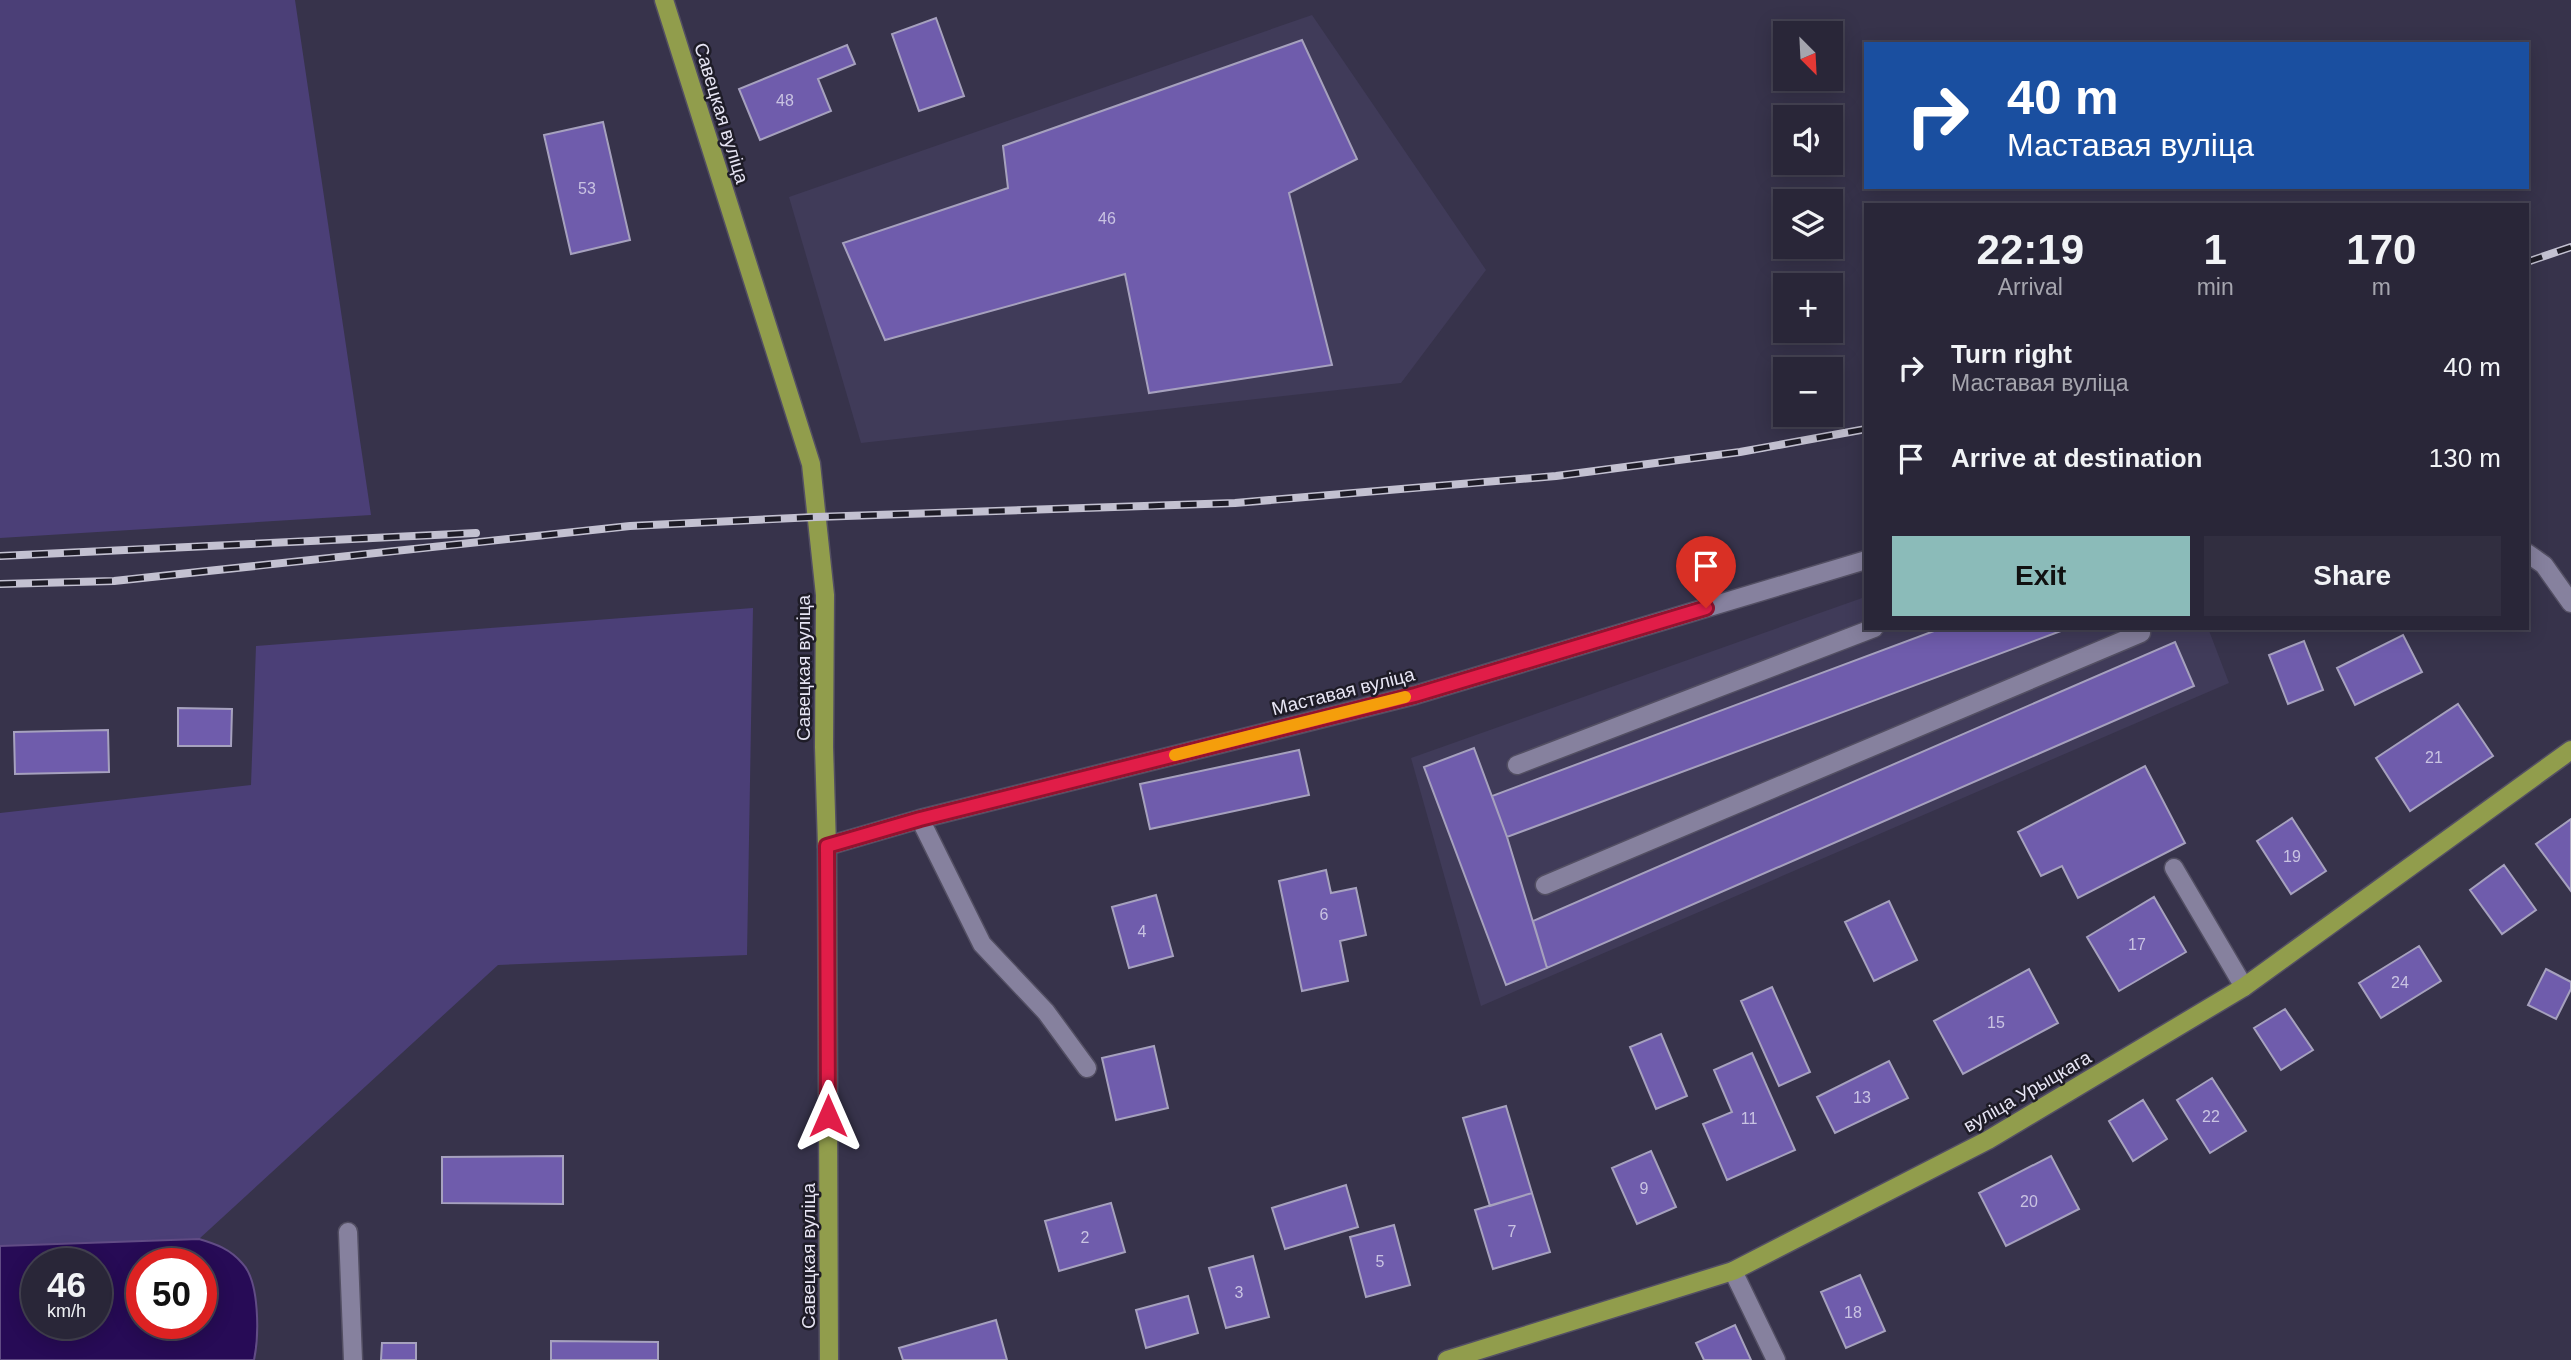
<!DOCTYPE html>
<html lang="en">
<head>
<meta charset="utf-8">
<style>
	body { margin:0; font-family:Arial,sans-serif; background:#312e40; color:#f1f3f6; height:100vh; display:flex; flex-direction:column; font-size:26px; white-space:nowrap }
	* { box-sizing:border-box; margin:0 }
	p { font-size:23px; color:#a5a5ae }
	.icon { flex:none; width:38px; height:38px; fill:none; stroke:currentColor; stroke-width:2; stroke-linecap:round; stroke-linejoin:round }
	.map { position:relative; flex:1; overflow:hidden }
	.sheet { position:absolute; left:1864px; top:203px; width:665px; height:427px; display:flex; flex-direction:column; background:#292638; border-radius:0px; box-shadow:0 4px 18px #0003,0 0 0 2px #454353 }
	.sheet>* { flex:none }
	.banner { position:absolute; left:1864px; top:42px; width:665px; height:147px; border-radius:0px; box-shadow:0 4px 18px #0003,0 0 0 2px #454353; background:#1a4fa0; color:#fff; overflow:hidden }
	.needle { width:46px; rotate:156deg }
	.tools { position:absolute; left:1773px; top:21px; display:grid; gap:14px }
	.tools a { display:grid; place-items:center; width:70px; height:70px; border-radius:0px; background:#292638; box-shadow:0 4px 18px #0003,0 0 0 2px #454353; font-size:35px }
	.speed { position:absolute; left:21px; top:1248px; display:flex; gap:14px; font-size:35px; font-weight:700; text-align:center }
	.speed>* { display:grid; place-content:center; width:91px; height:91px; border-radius:50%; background:#292638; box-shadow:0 4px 18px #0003,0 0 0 2px #454353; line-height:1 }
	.speed small { font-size:18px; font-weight:400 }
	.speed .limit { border:10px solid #d22; background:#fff; color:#111 }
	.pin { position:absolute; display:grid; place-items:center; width:60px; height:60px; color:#fff; margin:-72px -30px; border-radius:50% 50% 50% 0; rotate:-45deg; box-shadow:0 0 7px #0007 }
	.pin .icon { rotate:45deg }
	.me { position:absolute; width:77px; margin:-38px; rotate:0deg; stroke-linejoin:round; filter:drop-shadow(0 0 5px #0008) }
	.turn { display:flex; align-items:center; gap:24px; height:147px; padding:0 28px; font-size:32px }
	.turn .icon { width:91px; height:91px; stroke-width:2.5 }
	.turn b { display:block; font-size:49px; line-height:60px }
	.eta { display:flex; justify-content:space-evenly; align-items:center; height:119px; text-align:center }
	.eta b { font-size:42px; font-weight:700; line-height:49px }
	.primary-button { display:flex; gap:14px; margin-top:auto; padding:14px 28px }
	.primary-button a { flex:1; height:80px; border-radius:0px; background:#8bbbb9; color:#111; font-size:28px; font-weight:700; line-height:80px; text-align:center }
	.primary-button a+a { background:#312e40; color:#f1f3f6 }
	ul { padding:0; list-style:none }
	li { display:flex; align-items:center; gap:21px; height:91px; padding:0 28px }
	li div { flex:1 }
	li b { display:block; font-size:26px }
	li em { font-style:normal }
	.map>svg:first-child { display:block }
	.built { fill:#403b59 }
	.green { fill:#4b3f77 }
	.water { fill:#270b56; stroke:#614c85; stroke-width:2; fill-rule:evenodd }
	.building { fill:#6f5cac; stroke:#a6a1be; stroke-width:2 }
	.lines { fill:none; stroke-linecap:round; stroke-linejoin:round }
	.minor-casing { stroke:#534f63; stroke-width:21 }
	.major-casing { stroke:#534f63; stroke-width:21 }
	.minor { stroke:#86819e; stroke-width:18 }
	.major { stroke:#919d4c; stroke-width:18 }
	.rail-casing { stroke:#c3c1d1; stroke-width:8 }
	.rail { stroke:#1e1c27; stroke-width:5; stroke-dasharray:16; stroke-linecap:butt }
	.route-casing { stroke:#92132f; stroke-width:18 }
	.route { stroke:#e11d48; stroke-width:12 }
	.slow { stroke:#f59e0b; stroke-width:12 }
	.labels { text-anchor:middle; stroke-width:5; stroke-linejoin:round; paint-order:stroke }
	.number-label { font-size:16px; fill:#c9c3e2 }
	.street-label { font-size:19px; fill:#e7e5f4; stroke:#1e1c27 }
</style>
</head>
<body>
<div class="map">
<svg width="2571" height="1360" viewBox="0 0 2571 1360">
	<rect width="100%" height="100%" fill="#37334b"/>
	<path class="built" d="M1312 15 1486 270 1401 383 861 443 789 197Z
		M1865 597 1866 628H2208L2229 683 1481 1006 1411 758Z"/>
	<path class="green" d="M0 0H295L371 515 0 538Z
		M753 608 747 955 498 965 199 1239 0 1246V813L251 785 256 646Z"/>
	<path class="water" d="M199 1239C216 1244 230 1249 242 1263 260 1281 259 1336 254 1360H0V1246ZM37 1264H96V1323H37ZM142 1264H201V1323H142Z"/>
	<path class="building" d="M936 18 964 96 919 111 892 34Z
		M1302 40 1357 159 1289 193 1332 365 1149 393 1125 274 885 340 843 243 1008 188 1003 146Z
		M847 45 855 64 818 79 831 111 760 140 739 89Z
		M603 122 630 240 571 254 544 135Z
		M1942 628H2069L1507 837 1492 796Z
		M2403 635 2422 672 2355 705 2337 668Z
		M2304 641 2323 690 2288 704 2269 655Z
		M2175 642 2194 686 1547 968 1533 921Z
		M2458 704 2493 756 2410 811 2376 758Z
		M178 708 232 709 231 746H178Z
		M108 730 109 772 15 774 14 732Z
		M1474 748 1507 837 1547 968 1506 985 1424 767Z
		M1299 750 1309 795 1150 829 1140 784Z
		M2145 766 2185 843 2078 898 2062 866 2041 876 2018 832Z
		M2292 818 2326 871 2291 894 2257 841Z
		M2571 819V891L2536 844Z
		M2504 865 2536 910 2502 934 2470 890Z
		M1326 870 1331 893 1356 888 1366 935 1340 941 1348 981 1302 991 1279 881Z
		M1156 895 1173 956 1129 968 1112 907Z
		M2154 897 2186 952 2119 991 2087 937Z
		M1889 901 1917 960 1874 981 1845 922Z
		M2419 946 2441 981 2381 1018 2359 983Z
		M2029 969 2058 1023 1963 1074 1934 1021Z
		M2546 969 2571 982V989L2556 1019 2528 1005Z
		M1772 987 1810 1072 1779 1086 1741 1001Z
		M2285 1009 2313 1050 2281 1070 2254 1028Z
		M1661 1034 1687 1096 1656 1109 1630 1047Z
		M1154 1046 1168 1108 1116 1120 1102 1058Z
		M1752 1053 1795 1150 1727 1180 1703 1124 1732 1112 1714 1070Z
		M1889 1061 1908 1098 1835 1133 1817 1097Z
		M2212 1078 2246 1131 2210 1153 2177 1100Z
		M2143 1100 2167 1139 2133 1161 2109 1121Z
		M1506 1106 1532 1193 1490 1206 1463 1118Z
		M1651 1151 1676 1207 1637 1224 1612 1168Z
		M563 1156V1204L442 1203V1157Z
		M2051 1156 2079 1209 2006 1246 1979 1193Z
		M1346 1185 1358 1227 1285 1249 1272 1208Z
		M1532 1193 1550 1252 1493 1269 1475 1210Z
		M1111 1203 1125 1252 1059 1271 1045 1221Z
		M1394 1225 1410 1285 1366 1297 1350 1237Z
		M1253 1256 1269 1317 1226 1328 1209 1268Z
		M1860 1275 1885 1331 1846 1348 1821 1292Z
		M1188 1296 1198 1333 1146 1348 1136 1310Z
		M996 1320 1007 1360H903L899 1348Z
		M1735 1325 1751 1360H1704L1696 1343Z
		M551 1341 658 1342V1360H551Z
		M382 1343H416V1360H381Z"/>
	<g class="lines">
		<g class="minor-casing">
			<path id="minor" d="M2527 553 2544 565 2571 603
				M1517 765 1874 628
				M920 819 982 944 1046 1012 1087 1068
				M827 846 920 819 1415 695 1866 560
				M2174 868 2244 987
				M1545 885 2141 633 2139 628
				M348 1232 353 1360
				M1733 1271 1776 1360"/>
		</g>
		<g class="major-casing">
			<path id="major" d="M664 0 811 464 825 595 824 747 827 846 829 1360
				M1447 1360 1733 1271 1988 1140 2244 987 2571 750"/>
		</g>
		<use href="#minor" class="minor"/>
		<use href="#major" class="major"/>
		<g class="rail-casing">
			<path id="rail" d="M2527 262 2571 247
				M0 556 476 533
				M0 584 114 581 630 526 816 517 1235 503 1556 476 1740 452 1866 429"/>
		</g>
		<use href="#rail" class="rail"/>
	</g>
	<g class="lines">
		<g class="route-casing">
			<path id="route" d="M828 1116 827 846 920 819 1415 695 1706 608"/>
		</g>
		<use href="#route" class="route"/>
		<path class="slow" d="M1175 755 1405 697"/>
	</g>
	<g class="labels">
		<g class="number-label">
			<text x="785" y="106">48</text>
			<text x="587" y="194">53</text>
			<text x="1107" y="224">46</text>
			<text x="2434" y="763">21</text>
			<text x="2292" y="862">19</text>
			<text x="1324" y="920">6</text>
			<text x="1142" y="937">4</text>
			<text x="2137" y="950">17</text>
			<text x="2400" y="988">24</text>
			<text x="1996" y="1028">15</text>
			<text x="1862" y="1103">13</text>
			<text x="2211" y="1122">22</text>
			<text x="1749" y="1124">11</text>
			<text x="1644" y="1194">9</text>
			<text x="2029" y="1207">20</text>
			<text x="1512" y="1237">7</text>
			<text x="1085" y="1243">2</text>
			<text x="1380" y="1267">5</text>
			<text x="1239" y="1298">3</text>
			<text x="1853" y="1318">18</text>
		</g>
		<g class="street-label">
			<text transform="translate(722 113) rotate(73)" y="7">Савецкая вуліца</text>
			<text transform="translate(803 668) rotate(-90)" y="7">Савецкая вуліца</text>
			<text transform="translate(1343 691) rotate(-14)" y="7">Маставая вуліца</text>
			<text transform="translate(2027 1091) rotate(-30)" y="7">вуліца Урыцкага</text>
			<text transform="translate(808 1256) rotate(-90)" y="7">Савецкая вуліца</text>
		</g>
	</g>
</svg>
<div class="tools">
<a><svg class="needle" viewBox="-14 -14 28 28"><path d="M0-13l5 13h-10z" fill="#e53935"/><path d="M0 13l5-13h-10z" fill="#a5a5ae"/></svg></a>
<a><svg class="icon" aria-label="sound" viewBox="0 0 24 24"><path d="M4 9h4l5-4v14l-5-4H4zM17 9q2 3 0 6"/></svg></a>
<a><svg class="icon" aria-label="layers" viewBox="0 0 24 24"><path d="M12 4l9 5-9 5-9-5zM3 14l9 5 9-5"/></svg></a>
<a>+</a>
<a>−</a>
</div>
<div class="speed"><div>46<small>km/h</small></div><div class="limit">50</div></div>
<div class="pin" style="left:1706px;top:608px;background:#d93025"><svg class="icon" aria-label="arrive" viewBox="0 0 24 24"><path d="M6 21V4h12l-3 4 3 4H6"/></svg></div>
<svg class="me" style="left:828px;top:1116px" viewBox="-20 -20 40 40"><path d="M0-17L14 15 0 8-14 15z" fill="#e11d48" stroke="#fff" stroke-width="4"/></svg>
<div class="banner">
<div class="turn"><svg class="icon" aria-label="right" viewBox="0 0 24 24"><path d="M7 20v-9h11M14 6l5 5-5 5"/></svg><div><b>40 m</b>Маставая вуліца</div></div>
</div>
<section class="sheet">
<div class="eta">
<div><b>22:19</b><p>Arrival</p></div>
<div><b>1</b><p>min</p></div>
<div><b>170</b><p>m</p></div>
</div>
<ul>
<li><svg class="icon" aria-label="right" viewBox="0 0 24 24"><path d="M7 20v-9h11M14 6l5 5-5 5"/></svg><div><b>Turn right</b><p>Маставая вуліца</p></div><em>40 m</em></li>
<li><svg class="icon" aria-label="arrive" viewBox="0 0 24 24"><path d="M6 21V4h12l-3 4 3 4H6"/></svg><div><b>Arrive at destination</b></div><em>130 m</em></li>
</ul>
<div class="primary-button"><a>Exit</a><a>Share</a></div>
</section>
</div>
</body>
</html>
